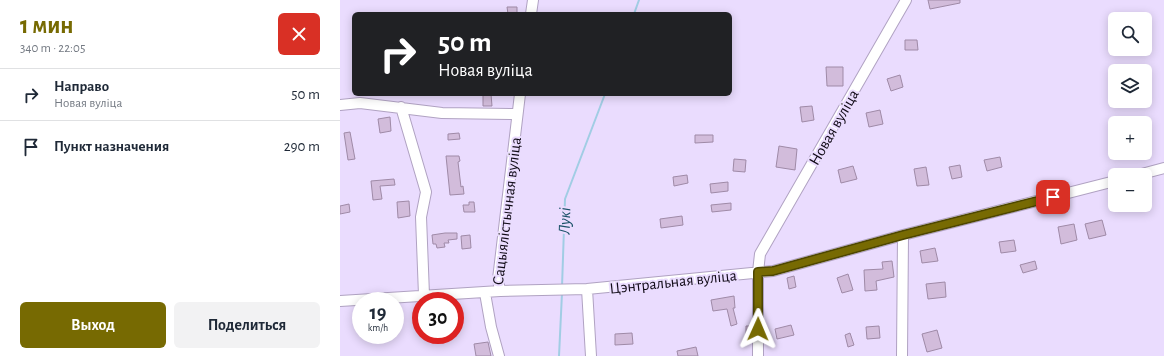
<!DOCTYPE html>
<html lang="ru">
<head>
<meta charset="utf-8">
<style>
	body { margin:0; font-family:"Alegreya Sans",sans-serif; background:#f2f2f3; color:#1f2937; height:100vh; display:flex; flex-direction:column; font-size:15px; white-space:nowrap }
	* { box-sizing:border-box; margin:0 }
	p { font-size:13px; color:#747a83 }
	.icon { flex:none; width:22px; height:22px; fill:none; stroke:currentColor; stroke-width:2; stroke-linecap:round; stroke-linejoin:round }
	.map { position:relative; flex:1; overflow:hidden }
	.sheet { display:flex; flex-direction:column; background:#fff; width:340px }
	.sheet>* { flex:none }
	.hud { position:absolute; left:12px; top:12px; width:380px; height:84px; border-radius:6px; box-shadow:0 2px 10px #0003; background:#202124; color:#fff; overflow:hidden }
	.tools { position:absolute; left:768px; top:12px; display:grid; gap:8px }
	.tools a { display:grid; place-items:center; width:44px; height:44px; border-radius:6px; background:#fff; box-shadow:0 2px 10px #0003; font-size:20px }
	.speed { position:absolute; left:12px; top:292px; display:flex; gap:8px; font-size:20px; font-weight:700; text-align:center }
	.speed>* { display:grid; place-content:center; width:52px; height:52px; border-radius:50%; background:#fff; box-shadow:0 2px 10px #0003; line-height:1 }
	.speed small { font-size:10px; font-weight:400 }
	.speed .limit { border:6px solid #d22; background:#fff; color:#111 }
	.pin { position:absolute; display:grid; place-items:center; width:34px; height:34px; color:#fff; margin:-17px; border-radius:8px; box-shadow:0 2px 6px #0006 }
	.me { position:absolute; width:44px; margin:-22px; rotate:1deg; stroke-linejoin:round; filter:drop-shadow(0 0 3px #0008) }
	.turn { display:flex; align-items:center; gap:14px; height:84px; padding:0 20px; font-size:18px }
	.turn .icon { width:52px; height:52px; stroke-width:2.5 }
	.turn b { display:block; font-size:28px; line-height:34px }
	.round { display:grid; place-items:center; flex:none; width:42px; height:42px; border-radius:6px; background:#f2f2f3 }
	.head { display:flex; align-items:center; justify-content:space-between; height:68px; padding:0 20px }
	h1 { font-size:24px; font-weight:700; line-height:30px; color:#776a02 }
	.button { display:flex; gap:8px; margin-top:auto; padding:8px 20px }
	.button a { flex:1; height:46px; border-radius:6px; background:#776a02; color:#fff; font-size:16px; font-weight:700; line-height:46px; text-align:center }
	.button a+a { background:#f2f2f3; color:#1f2937 }
	ul { padding:0; list-style:none }
	li { display:flex; align-items:center; gap:12px; height:52px; padding:0 20px; border-top:1px solid #e0e1e3 }
	li div { flex:1 }
	li b { display:block; font-size:15px }
	li em { font-style:normal }
	main { display:flex; flex:1; min-height:0 }
	.map>svg:first-child { display:block }
	.lines { fill:none; stroke-linecap:round; stroke-linejoin:round }
	.stream { stroke:#a1cde4; stroke-width:2 }
	.building { fill:#d2bcdb; stroke:#9f8aa7 }
	.minor-casing { stroke:#b0a2c2; stroke-width:12 }
	.minor { stroke:#fff; stroke-width:10 }
	.route-casing { stroke:#4d4501; stroke-width:10 }
	.route { stroke:#776a02; stroke-width:7 }
	.labels { text-anchor:middle; stroke-width:4; stroke-linejoin:round; paint-order:stroke }
	.street-label { font-size:16px; fill:#100a16; stroke:#eadcfe }
	.water-label { font-size:17px; font-style:italic; fill:#1a5168; stroke:#eadcfe }
</style>
</head>
<body>
<main>
<section class="sheet">
<div class="head"><div><h1>1 мин</h1><p>340 m · 22:05</p></div><a class="round" style="background:#d93025;color:#fff"><svg class="icon" aria-label="close" viewBox="0 0 24 24"><path d="M6 6l12 12M18 6L6 18"/></svg></a></div>
<ul>
<li><svg class="icon" aria-label="right" viewBox="0 0 24 24"><path d="M7 20v-9h11M14 6l5 5-5 5"/></svg><div><b>Направо</b><p>Новая вуліца</p></div><em>50 m</em></li>
<li><svg class="icon" aria-label="arrive" viewBox="0 0 24 24"><path d="M6 21V4h12l-3 4 3 4H6"/></svg><div><b>Пункт назначения</b></div><em>290 m</em></li>
</ul>
<div class="button"><a>Выход</a><a>Поделиться</a></div>
</section>
<div class="map">
<svg width="824" height="356" viewBox="0 0 824 356">
	<rect width="100%" height="100%" fill="#eadcfe"/>
	<g class="lines">
		<path class="stream" d="M294 14 299 0
			M222 287 225 199 265 94
			M219 356 222 293"/>
	</g>
	<path class="building" d="M588 0H620V3L590 9Z
		M167 7H177V14H168Z
		M565 40H577L578 50H565Z
		M486 67H503V86H487Z
		M560 75 563 87 551 91 547 79Z
		M143 94H151L152 106H143Z
		M472 106 474 120 462 122 460 107Z
		M540 110 543 124 529 127 526 113Z
		M50 117 51 131 40 133 38 119Z
		M10 132 15 159 8 160 4 133Z
		M119 133 120 139 108 140V134Z
		M355 135H373V142L355 143Z
		M439 146 457 149 455 170 436 167Z
		M106 156H119L120 161 118 162 121 187 123 186 124 194 110 195Z
		M660 157 662 167 647 171 644 160Z
		M394 159 406 160 405 172 393 171Z
		M620 165 622 177 612 179 609 167Z
		M513 166 517 179 501 183 498 170Z
		M586 167 589 185 577 186 574 169Z
		M347 175 348 183 334 186 333 177Z
		M54 179 55 185 40 186 42 199 33 200 31 181Z
		M388 182V191L371 193 370 184Z
		M69 201 70 216 58 218 57 202Z
		M129 202H134L135 212H124L123 205H129Z
		M391 203V210L372 212 371 205Z
		M9 204 10 212 0 214V206Z
		M342 216 343 225 321 228 320 219Z
		M762 220 766 235 749 239 745 224Z
		M734 224 737 240 721 244 718 227Z
		M105 233H117V239L108 240 109 243H104L105 247 97 248 96 244H93L92 235Z
		M130 235 131 248 122 249 121 236Z
		M674 240 676 251 661 253 659 242Z
		M595 248 598 261 582 263 580 251Z
		M552 261 554 277 536 281 537 290 525 291 524 270 543 269 542 262Z
		M695 261 697 269 683 273 680 265Z
		M508 274 513 290 502 293 497 278Z
		M454 276 456 287 449 289 447 278Z
		M605 282 606 297 588 299 586 284Z
		M394 296 395 308H393L397 324 391 326 387 309 373 311 371 300Z
		M451 325 454 335 437 339 435 329Z
		M406 326H412V336H406Z
		M539 326 540 338 527 339 526 327Z
		M597 330 602 348 587 352 582 334Z
		M292 333 293 344 275 345V334Z
		M510 333 514 345 508 347 505 335Z
		M148 342 151 356H136L134 344Z
		M356 347 358 356H338L337 351Z"/>
	<g class="lines">
		<g class="minor-casing">
			<path id="minor" d="M191 14 193 0
				M0 105 20 103 102 113 177 114
				M61 107 86 192 81 217 84 295
				M798 175 824 168
				M247 289 251 356
				M160 291 158 279 180 94
				M145 293 151 327 159 356
				M0 301 160 291 247 289 433 271 563 235 775 181
				M418 356V272L420 254 566 0
				M562 356 563 235"/>
		</g>
		<use href="#minor" class="minor"/>
	</g>
	<g class="lines">
		<g class="route-casing">
			<path id="route" d="M418 329V272L433 271 563 235 713 197"/>
		</g>
		<use href="#route" class="route"/>
	</g>
	<g class="labels">
		<g class="street-label">
			<text transform="translate(493 127) rotate(-60)" y="6">Новая вуліца</text>
			<text transform="translate(166 211) rotate(-83)" y="6">Сацыялістычная вуліца</text>
			<text transform="translate(333 281) rotate(-6)" y="6">Цэнтральная вуліца</text>
		</g>
		<g class="water-label">
			<text transform="translate(224 221) rotate(-88)" y="6">Лукі</text>
		</g>
	</g>
</svg>
<div class="tools">
<a><svg class="icon" aria-label="search" viewBox="0 0 24 24"><circle cx="10" cy="10" r="6"/><path d="M15 15l6 6"/></svg></a>
<a><svg class="icon" aria-label="layers" viewBox="0 0 24 24"><path d="M12 4l9 5-9 5-9-5zM3 14l9 5 9-5"/></svg></a>
<a>+</a>
<a>−</a>
</div>
<div class="speed"><div>19<small>km/h</small></div><div class="limit">30</div></div>
<div class="pin" style="left:713px;top:197px;background:#d93025"><svg class="icon" aria-label="arrive" viewBox="0 0 24 24"><path d="M6 21V4h12l-3 4 3 4H6"/></svg></div>
<svg class="me" style="left:418px;top:329px" viewBox="-20 -20 40 40"><path d="M0-17L14 15 0 8-14 15z" fill="#776a02" stroke="#fff" stroke-width="4"/></svg>
<div class="hud">
<div class="turn"><svg class="icon" aria-label="right" viewBox="0 0 24 24"><path d="M7 20v-9h11M14 6l5 5-5 5"/></svg><div><b>50 m</b>Новая вуліца</div></div>
</div>
</div>
</main>
</body>
</html>
